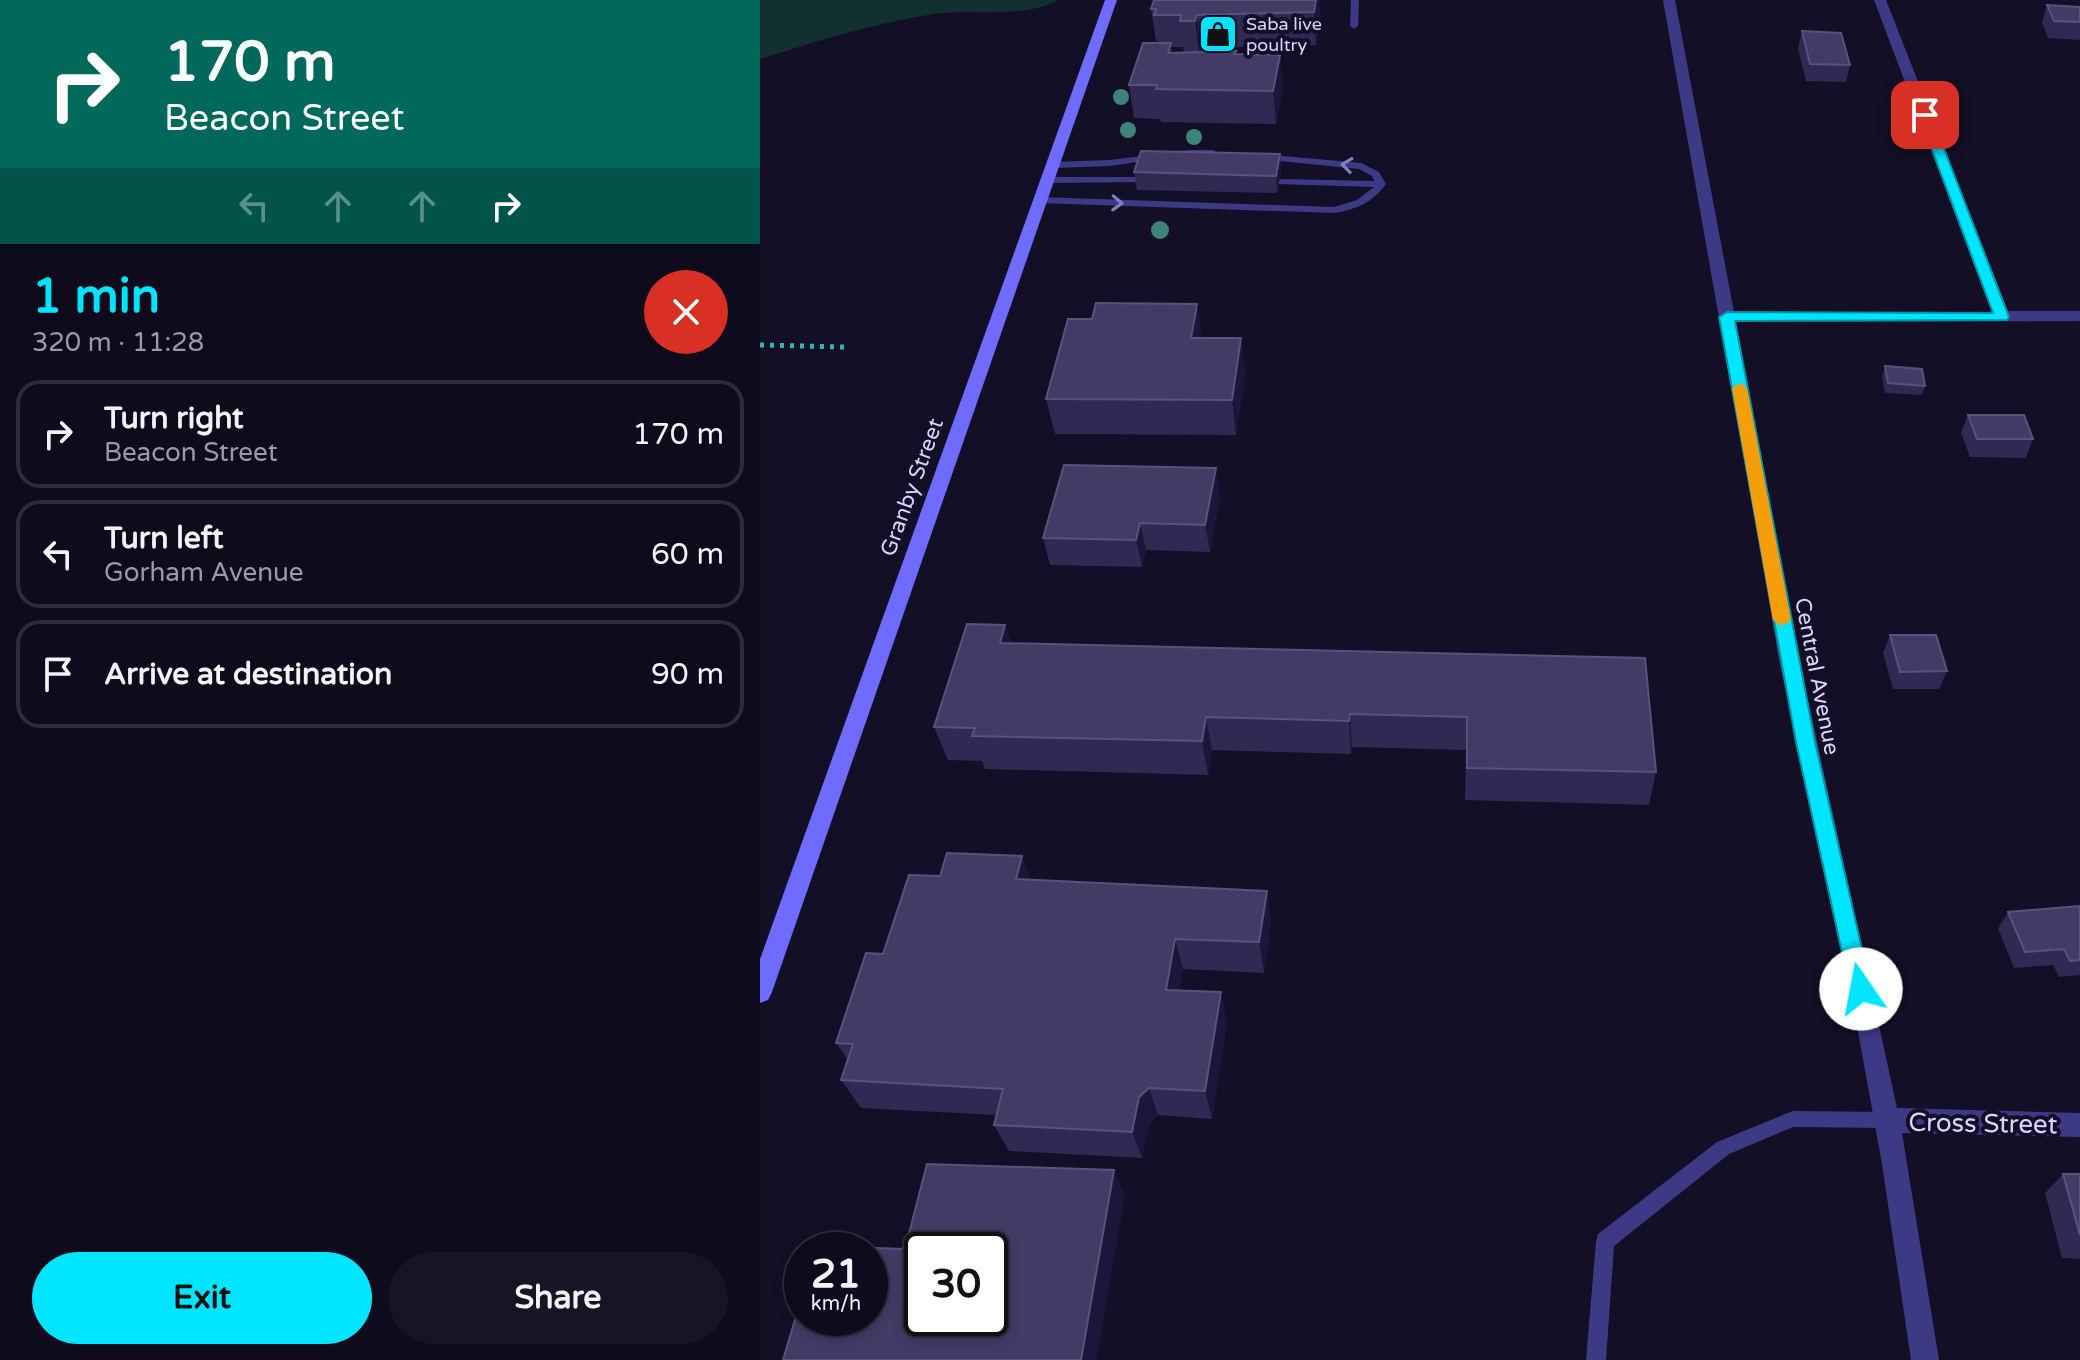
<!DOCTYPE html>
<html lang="en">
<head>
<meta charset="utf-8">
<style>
	body { margin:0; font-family:"Varela Round",sans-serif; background:#171425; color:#f1f3f6; height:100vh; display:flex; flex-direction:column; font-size:30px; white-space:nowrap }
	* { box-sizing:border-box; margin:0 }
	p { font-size:26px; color:#9b9ba3 }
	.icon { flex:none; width:44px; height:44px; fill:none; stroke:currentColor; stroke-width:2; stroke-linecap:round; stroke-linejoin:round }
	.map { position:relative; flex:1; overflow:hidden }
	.drawer { display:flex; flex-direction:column; background:#0e0b1c; width:760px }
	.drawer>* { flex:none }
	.banner { background:#00695c; color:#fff; overflow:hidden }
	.speed { position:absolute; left:24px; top:1232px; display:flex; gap:16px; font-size:40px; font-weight:700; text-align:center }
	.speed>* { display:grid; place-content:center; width:104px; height:104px; border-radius:50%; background:#0e0b1c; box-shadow:0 4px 12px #0003,0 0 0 2px #2e2b3b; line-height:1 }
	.speed small { font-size:20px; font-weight:400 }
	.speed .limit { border:4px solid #111; border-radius:12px; background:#fff; color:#111 }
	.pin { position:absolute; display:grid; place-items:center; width:68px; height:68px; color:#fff; margin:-34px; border-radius:16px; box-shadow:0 4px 12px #0006 }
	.me { position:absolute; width:88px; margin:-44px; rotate:348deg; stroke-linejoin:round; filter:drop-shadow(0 0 6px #0008) }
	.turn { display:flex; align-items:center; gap:28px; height:168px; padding:0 32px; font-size:36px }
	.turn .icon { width:104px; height:104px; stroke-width:2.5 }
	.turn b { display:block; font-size:56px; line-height:68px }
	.lanes { display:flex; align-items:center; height:76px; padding:0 32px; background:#0003; justify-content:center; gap:40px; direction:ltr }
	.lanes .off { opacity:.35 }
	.round { display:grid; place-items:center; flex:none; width:84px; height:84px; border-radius:42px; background:#171425 }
	.summary { display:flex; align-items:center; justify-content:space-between; height:136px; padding:0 32px }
	h1 { font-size:48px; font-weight:700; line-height:60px; color:#00e5ff }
	.primary-button { display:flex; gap:16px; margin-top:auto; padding:16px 32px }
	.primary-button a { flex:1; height:92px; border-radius:48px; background:#00e5ff; color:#111; font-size:32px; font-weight:700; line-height:92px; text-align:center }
	.primary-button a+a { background:#171425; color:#f1f3f6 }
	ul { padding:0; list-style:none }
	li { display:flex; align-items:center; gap:24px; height:108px; margin:0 16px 12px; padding:0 16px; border:4px solid #2e2b3b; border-radius:24px }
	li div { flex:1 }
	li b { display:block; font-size:30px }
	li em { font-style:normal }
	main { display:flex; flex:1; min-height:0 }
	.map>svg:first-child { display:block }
	.green { fill:#12302f }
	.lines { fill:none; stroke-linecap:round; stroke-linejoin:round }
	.path { stroke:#2fb8b0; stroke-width:5; stroke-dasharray:4 6; stroke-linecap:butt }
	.lane { fill:#3d3a85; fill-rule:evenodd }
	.street { fill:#3d3a85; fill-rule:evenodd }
	.secondary { fill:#6f6bff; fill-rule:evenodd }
	.tree { fill:#3d827b }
	.wall { fill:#312854; fill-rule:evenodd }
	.shaded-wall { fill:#1d163a }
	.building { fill:#433a66; stroke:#5a527e; stroke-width:2; fill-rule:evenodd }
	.oneway { stroke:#837fbc }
	.route { fill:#00e5ff; stroke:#0095a6; stroke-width:2 }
	.slow { fill:#f59e0b }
	.labels { text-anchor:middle; stroke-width:8; stroke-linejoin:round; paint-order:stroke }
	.far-poi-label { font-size:18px; fill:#d9d4ff; stroke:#130f26; text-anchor:start }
	.street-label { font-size:22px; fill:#d9d4ff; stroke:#130f26 }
	.near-street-label { font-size:26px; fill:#d9d4ff; stroke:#130f26 }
</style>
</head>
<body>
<main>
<section class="drawer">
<div class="banner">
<div class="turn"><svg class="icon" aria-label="right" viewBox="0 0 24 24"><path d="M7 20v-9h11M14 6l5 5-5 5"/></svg><div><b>170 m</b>Beacon Street</div></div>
<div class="lanes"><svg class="icon off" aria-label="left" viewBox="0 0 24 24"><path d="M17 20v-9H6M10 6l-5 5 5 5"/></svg><svg class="icon off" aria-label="ahead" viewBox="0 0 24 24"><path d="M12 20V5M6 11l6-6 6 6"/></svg><svg class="icon off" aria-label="ahead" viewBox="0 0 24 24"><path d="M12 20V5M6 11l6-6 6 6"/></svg><svg class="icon" aria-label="right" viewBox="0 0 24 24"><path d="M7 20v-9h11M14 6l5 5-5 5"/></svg></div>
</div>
<div class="summary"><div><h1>1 min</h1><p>320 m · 11:28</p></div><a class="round" style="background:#d93025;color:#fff"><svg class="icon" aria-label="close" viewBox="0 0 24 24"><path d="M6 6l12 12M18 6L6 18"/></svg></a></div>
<ul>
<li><svg class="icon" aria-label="right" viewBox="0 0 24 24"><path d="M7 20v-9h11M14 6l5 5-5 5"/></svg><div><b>Turn right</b><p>Beacon Street</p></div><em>170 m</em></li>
<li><svg class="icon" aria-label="left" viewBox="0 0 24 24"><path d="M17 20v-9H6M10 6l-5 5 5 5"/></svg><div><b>Turn left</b><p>Gorham Avenue</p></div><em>60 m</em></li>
<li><svg class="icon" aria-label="arrive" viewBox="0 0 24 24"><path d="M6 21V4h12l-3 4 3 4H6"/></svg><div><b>Arrive at destination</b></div><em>90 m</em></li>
</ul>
<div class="primary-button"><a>Exit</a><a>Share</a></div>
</section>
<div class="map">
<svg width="1320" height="1360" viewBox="0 0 1320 1360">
	<rect width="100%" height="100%" fill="#130f26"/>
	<path class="green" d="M0 0H297C266 19 211 9 174 14 115 23 57 41 0 59Z"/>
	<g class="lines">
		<path class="path" d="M0 345 85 347"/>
		<path class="lane" d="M591 0H599L598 26 594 29 590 26Z
			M429 150H453L458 153 453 156H417L350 166 293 168 288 165 293 162 350 160Z
			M502 154 601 163 619 172 626 184C612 203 597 209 574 213L279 203 274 200 279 197 574 207 597 200 614 187 516 184 515 182 520 179 614 181 612 176 599 169 499 159V155Z
			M381 177 386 180 384 182 286 183 281 180 286 177Z
			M1033 1111 1127 1112 1133 1114 1136 1120 1133 1126 1127 1128 1033 1127 969 1154 854 1246 846 1360H826L836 1241 838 1234 957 1142Z"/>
		<path class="street" d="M903 0H915L974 312H1232L1114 0H1126L1248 311H1320V321L975 322 1039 659 1137 1108 1320 1113V1137L1142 1133 1179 1360H1151L1122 1164 1099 1037 1019 659Z"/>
		<path class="secondary" d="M345 0H357L12 992 8 1000 0 1003V959Z"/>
	</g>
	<g class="tree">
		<circle cx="361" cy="97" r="8"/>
		<circle cx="368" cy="130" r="8"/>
		<circle cx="434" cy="137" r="8"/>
		<circle cx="400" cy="230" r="9"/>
	</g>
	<path class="wall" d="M394 0H559L560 18 556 45 441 48 440 52 476 54 520 55 523 88 516 124 401 122 400 119 374 118 369 85 398 43V41H396L391 9ZM411 47H423L424 52 412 53Z
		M1287 5 1320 7V40L1288 38 1282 22Z
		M1042 31 1090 65 1086 82 1046 81 1038 49Z
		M520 154 521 172 517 193 377 190 374 172Z
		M442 338 485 373 476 435 295 434 286 399Z
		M1125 366 1165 386 1162 395 1125 393 1122 376Z
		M1208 415 1273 439 1266 458 1210 457 1201 433Z
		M460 495 450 552 386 550 382 567 290 565 283 538Z
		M245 625 251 643 885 658 896 772 889 805 705 800 706 750 592 747 591 754 452 750 448 775 225 769 222 761 188 760 174 727Z
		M1130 635 1187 671 1179 689H1133L1123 653Z
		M271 880 507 891 511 922 504 973 423 969 419 990 467 1022 452 1119 398 1115 389 1124 382 1158 249 1151 234 1125 236 1115 101 1108 81 1080 88 1060 76 1043 123 954Z
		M1320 906V975L1299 977 1293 965 1254 968 1238 928 1248 912Z
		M1303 1174H1320V1259L1302 1258 1285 1193Z"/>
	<path class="shaded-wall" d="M556 0H559L560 18 556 45 554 12Z
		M437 15 441 48 439 53 435 21Z
		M520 55 523 88 516 124 513 91Z
		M520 154 521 172 517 193 516 176Z
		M437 304 442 339 431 338Z
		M481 338 485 373 476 435 472 400Z
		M456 468 460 495 450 552 445 525Z
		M380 523 386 550 382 567 376 540Z
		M245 625 257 659 240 643Z
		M590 714 592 747 591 754 589 721Z
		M446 717 452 750 448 775 442 741Z
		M262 856 274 887 256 879Z
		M507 891 511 922 504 973 499 942Z
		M415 939 423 969 414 1019 406 990Z
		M461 992 467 1022 452 1119 445 1091Z
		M389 1088 398 1115 389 1124 382 1158 372 1132 379 1097Z
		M354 1170 365 1195 337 1360H321Z"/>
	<path class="building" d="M394 0H556L554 12 437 15 435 21H420L421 15H394L396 9H391Z
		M1287 5 1320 7V22L1294 21Z
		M1042 31 1081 33 1090 65 1050 64Z
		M383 43H411L408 53 476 51 474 54 520 55 513 91 396 89 397 85H369Z
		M381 151 520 154 516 176 374 172Z
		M336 303 437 304 431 338H481L472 400 286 399 308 319H332Z
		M1125 366 1162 369 1165 386 1128 383Z
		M1208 415H1264L1273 439H1217Z
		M304 465 456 468 445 525 380 523 376 540 283 538Z
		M207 624 245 625 240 643 885 658 896 772 707 768V717L590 714 589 721 446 717 442 741 212 736 215 728 174 727Z
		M1130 635H1176L1187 671 1140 672Z
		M187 853 262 856 256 879 507 891 499 942 415 939 406 990 461 992 445 1091 389 1088 379 1097 372 1132 234 1125 243 1089 81 1080 93 1044 76 1043 106 953 123 954 149 875 180 876Z
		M1320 906V960L1310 961 1304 949 1265 952 1248 912Z
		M167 1164 354 1170 321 1360H23L42 1296V1318H110V1250H56L57 1246 145 1249ZM162 1250H230V1318H162Z
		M1303 1174H1320V1235Z"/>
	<defs><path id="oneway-chevron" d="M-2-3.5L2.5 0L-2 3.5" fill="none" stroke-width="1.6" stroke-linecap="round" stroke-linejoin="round" transform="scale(2)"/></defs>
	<g class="oneway">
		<use href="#oneway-chevron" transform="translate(587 165) rotate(-173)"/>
		<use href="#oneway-chevron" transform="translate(357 203) rotate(2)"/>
	</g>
	<path class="route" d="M1165 112 1171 115 1249 317 1247 320 975 321 1055 742 1111 989 1108 996 1101 999 1093 996 1090 989 1036 742 959 317 967 312 1233 313 1159 115Z"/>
	<path class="slow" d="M980 383 987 388 1031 620 1022 626 1013 620 972 388Z"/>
	<defs>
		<g id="shop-square" transform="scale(2)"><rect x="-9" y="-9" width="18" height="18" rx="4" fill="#00e5ff" stroke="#130f26"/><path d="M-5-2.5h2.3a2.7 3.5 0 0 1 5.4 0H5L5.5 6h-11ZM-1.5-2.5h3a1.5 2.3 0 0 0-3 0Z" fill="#111"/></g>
	</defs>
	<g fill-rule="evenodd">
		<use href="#shop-square" x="458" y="34"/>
	</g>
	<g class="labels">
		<g class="far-poi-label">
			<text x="486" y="30">Saba live<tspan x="486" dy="21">poultry</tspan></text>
		</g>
		<g class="street-label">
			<text transform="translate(151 487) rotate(-70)" y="8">Granby Street</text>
			<text transform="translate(1058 676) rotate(79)" y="8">Central Avenue</text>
		</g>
		<g class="near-street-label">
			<text transform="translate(1223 1123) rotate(1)" y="9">Cross Street</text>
		</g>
	</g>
</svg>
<div class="speed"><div>21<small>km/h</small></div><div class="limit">30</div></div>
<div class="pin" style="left:1165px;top:115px;background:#d93025"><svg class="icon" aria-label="arrive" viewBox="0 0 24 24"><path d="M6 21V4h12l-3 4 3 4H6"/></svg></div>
<svg class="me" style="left:1101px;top:989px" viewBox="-20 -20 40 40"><circle r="19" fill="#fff"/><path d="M0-13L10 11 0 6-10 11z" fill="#00e5ff"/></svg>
</div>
</main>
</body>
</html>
